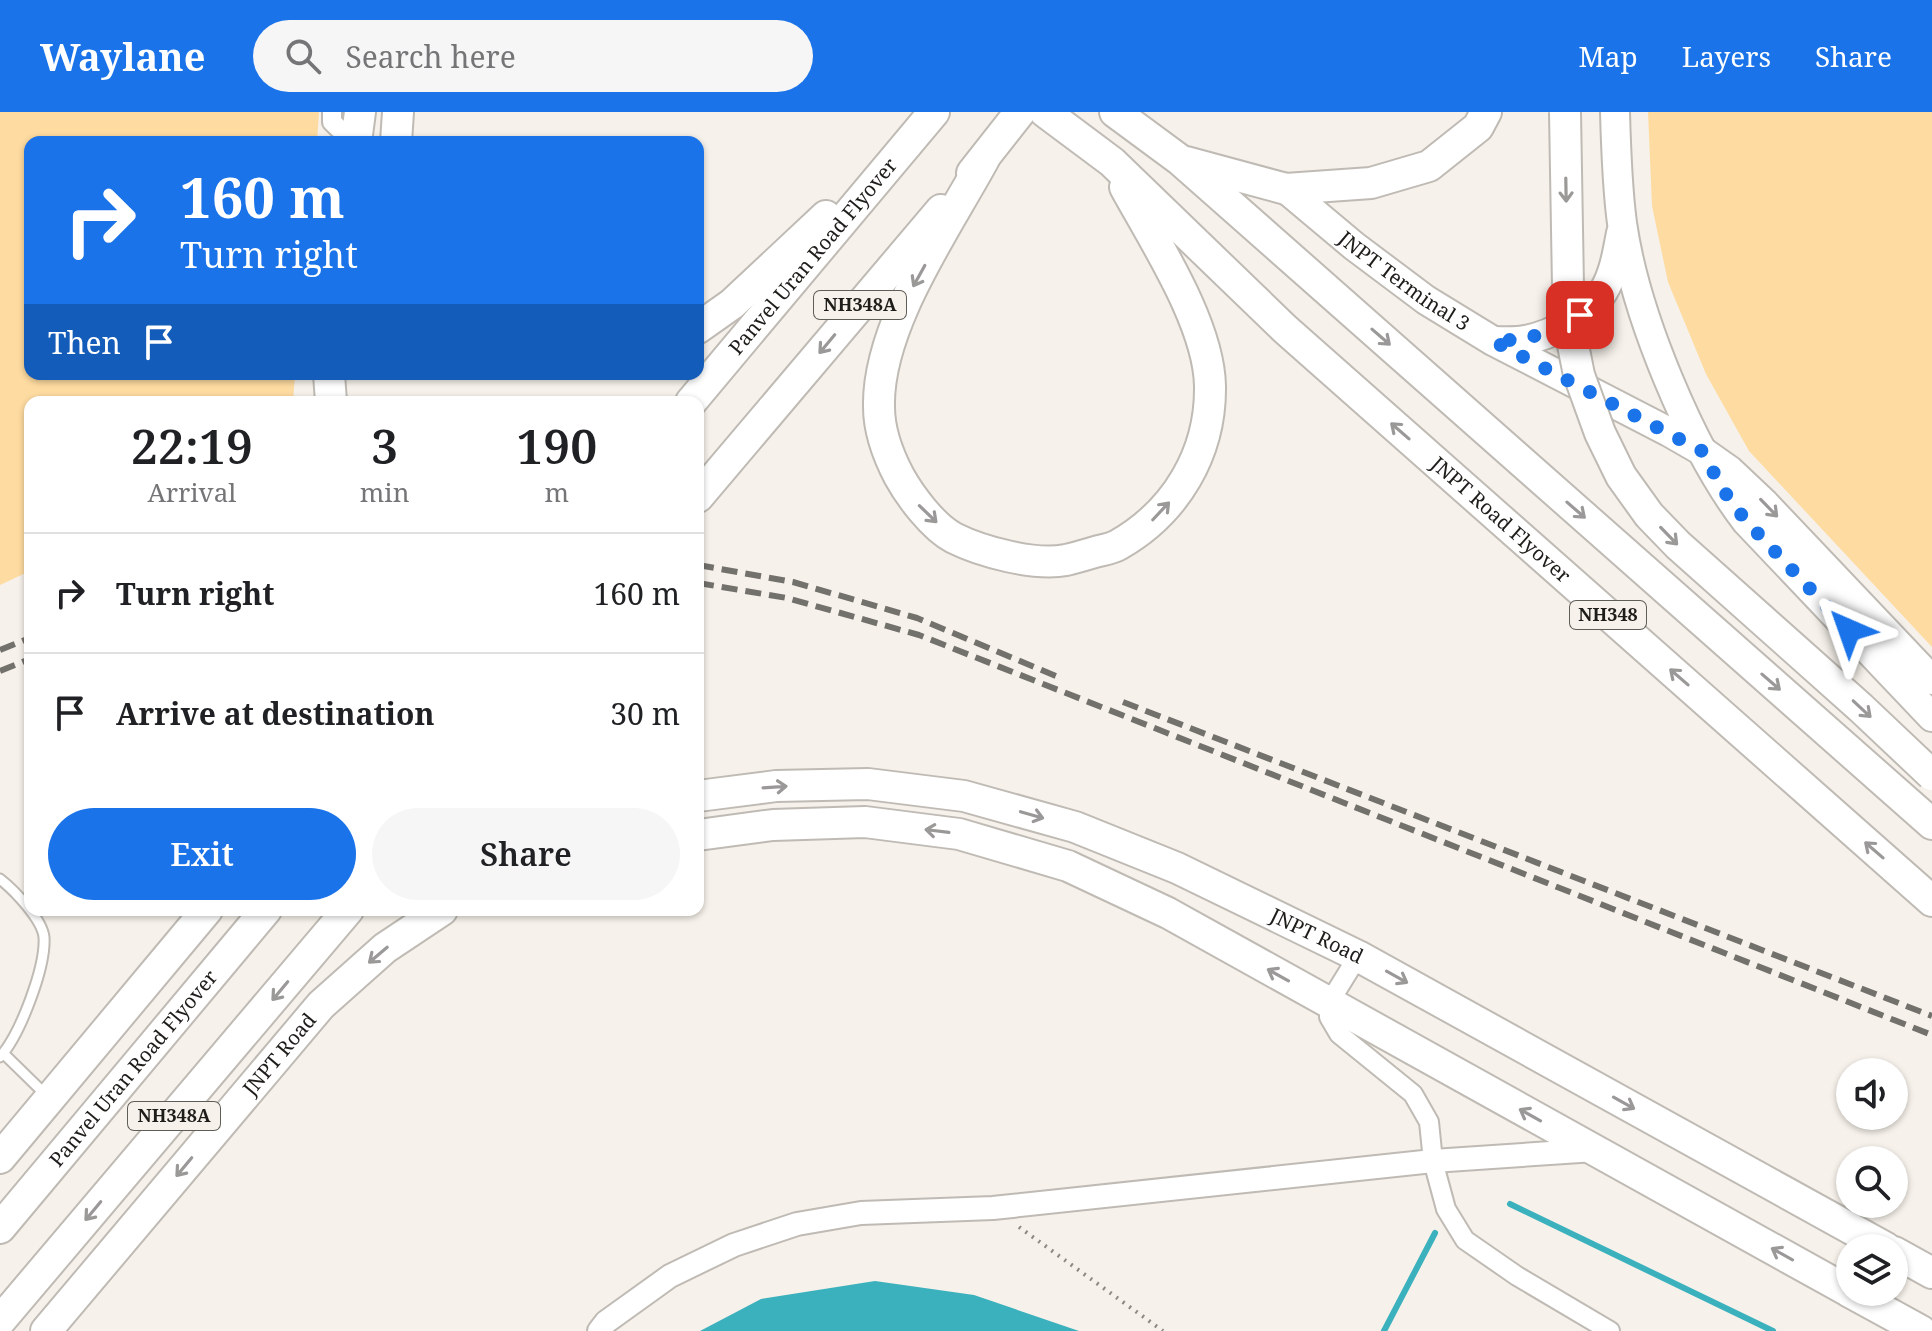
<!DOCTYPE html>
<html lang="en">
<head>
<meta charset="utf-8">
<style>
	body { margin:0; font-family:"Noto Serif",serif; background:#f6f6f6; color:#202124; height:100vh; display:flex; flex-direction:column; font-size:30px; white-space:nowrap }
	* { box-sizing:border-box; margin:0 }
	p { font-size:26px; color:#757577 }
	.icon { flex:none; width:44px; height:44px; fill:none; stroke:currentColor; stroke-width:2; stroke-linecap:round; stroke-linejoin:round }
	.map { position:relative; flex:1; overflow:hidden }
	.panel { position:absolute; left:24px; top:284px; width:680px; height:520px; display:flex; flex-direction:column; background:#fff; border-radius:16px; box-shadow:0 2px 6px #0004 }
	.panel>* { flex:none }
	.guide { position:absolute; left:24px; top:24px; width:680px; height:244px; border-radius:16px; box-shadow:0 2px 6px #0004; background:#1a73e8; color:#fff; overflow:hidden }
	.tools { position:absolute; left:1836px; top:946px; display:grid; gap:16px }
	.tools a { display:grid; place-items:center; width:72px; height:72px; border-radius:50%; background:#fff; box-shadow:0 2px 6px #0004; font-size:40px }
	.pin { position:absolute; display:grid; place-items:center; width:68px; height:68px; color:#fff; margin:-34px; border-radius:16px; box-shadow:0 4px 12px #0006 }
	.me { position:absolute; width:88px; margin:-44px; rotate:317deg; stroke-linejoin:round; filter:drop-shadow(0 0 6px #0008) }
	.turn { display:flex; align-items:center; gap:28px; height:168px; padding:0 24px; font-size:36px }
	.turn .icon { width:104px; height:104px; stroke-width:2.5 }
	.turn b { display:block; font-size:56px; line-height:68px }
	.then { display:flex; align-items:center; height:76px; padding:0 24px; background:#0003; gap:16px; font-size:30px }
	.eta { display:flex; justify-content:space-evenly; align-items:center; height:136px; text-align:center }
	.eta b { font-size:48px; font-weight:600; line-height:56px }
	.cta { display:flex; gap:16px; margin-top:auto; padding:16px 24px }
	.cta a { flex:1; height:92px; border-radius:48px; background:#1a73e8; color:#fff; font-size:32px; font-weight:600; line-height:92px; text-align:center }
	.cta a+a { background:#f6f6f6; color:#202124 }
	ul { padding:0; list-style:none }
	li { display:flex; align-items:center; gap:24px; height:120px; padding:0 24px; border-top:2px solid #e0e0e0 }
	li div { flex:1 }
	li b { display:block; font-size:30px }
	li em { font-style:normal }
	header { display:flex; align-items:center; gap:48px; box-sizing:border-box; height:112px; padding:0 40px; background:#1a73e8; color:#fff }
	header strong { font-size:38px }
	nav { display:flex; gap:44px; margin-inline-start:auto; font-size:28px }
	.search { width:560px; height:72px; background:#f6f6f6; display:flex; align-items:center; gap:20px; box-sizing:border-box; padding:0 28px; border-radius:44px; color:#757577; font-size:30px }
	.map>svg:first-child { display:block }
	.green { fill:#fedba0 }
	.water { fill:#3bb1bd }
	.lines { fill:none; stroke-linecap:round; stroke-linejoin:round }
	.stream { stroke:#3bb1bd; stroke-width:6 }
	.service-casing { stroke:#bfbbb4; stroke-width:13 }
	.minor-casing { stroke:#bfbbb4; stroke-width:22 }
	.tertiary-casing { stroke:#bfbbb4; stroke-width:26 }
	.primary-casing { stroke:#bfbbb4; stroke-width:32 }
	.trunk-casing { stroke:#bfbbb4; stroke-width:34 }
	.path { stroke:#8d8a85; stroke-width:4; stroke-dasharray:2 6; stroke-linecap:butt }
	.service { stroke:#fff; stroke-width:9 }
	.minor { stroke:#fff; stroke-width:18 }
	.tertiary { stroke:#fff; stroke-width:22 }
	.primary { stroke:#fff; stroke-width:28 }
	.trunk { stroke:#fff; stroke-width:30 }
	.rail { stroke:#73716c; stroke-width:6; stroke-dasharray:16 8; stroke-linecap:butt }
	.trunk-bridge-casing { stroke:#bfbbb4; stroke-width:34; stroke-linecap:butt }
	.trunk-bridge { stroke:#fff; stroke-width:30 }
	.oneway { stroke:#9a9998 }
	.route { stroke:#1a73e8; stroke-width:14; stroke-dasharray:0 25.2 }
	.labels { text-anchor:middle; stroke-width:8; stroke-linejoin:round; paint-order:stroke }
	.shield { fill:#f6f1ea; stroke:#5f5d58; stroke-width:2 }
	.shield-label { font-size:18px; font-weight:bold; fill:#1e1d1a }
	.street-label { font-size:20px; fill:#1e1d1a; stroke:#f6f1ea }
</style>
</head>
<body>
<header>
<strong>Waylane</strong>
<div class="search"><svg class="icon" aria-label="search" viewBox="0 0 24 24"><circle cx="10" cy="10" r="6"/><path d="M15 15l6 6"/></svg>Search here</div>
<nav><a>Map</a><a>Layers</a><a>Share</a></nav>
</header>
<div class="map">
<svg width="1932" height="1219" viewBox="0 0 1932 1219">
	<rect width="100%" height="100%" fill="#f6f1ea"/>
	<path class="green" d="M0 0H319L317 30H30V262H295L293 290H30V459L0 473Z
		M1648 0H1932V535L1749 339 1706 262 1668 170 1652 94Z"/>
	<path class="water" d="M875 1169 974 1183 1079 1219H700L761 1187Z"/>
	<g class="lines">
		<path class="stream" d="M1510 1092 1773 1219
			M1384 1219 1435 1121"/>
		<g class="service-casing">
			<path id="service" d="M0 767C14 778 42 807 44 825 46 855 20 923 0 945
				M4 942 47 984"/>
		</g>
		<g class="minor-casing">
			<path id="minor" d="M332 0V10L353 30
				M1358 844 1329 891V905L1339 922 1413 982 1429 1010 1433 1049 1446 1097 1465 1128 1517 1164 1610 1219"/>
		</g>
		<g class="tertiary-casing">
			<path id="tertiary" d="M599 1219 606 1210 670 1164 734 1133 797 1112 861 1101 993 1096 1433 1049 1595 1038"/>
		</g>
		<g class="primary-casing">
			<g id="primary">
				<path d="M1615 0C1616 37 1617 74 1622 111 1635 202 1691 337 1746 409L1932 605"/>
				<path id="s1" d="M1286 77 1354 134 1426 188 1493 229 1669 320 1702 339 1729 358 1764 391 1932 568"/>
				<path d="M1494 229C1504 229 1515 230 1525 228 1553 223 1587 204 1603 180 1614 162 1617 142 1621 121"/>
			</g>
		</g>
		<g class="trunk-casing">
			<g id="trunk">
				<path id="s2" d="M1045 0 1112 50 1285 217 1932 789"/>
				<path d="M1115 0 1180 48 1932 712"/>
				<path d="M356 30 360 0"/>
				<path d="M396 30 398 0"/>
				<path d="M984 47C946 117 877 214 879 295 879 318 888 343 899 364 910 384 933 415 954 426 982 440 1035 454 1066 448 1075 446 1085 443 1095 440 1102 438 1111 437 1118 433 1176 400 1211 341 1210 274 1209 212 1155 130 1125 75"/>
				<path d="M1186 50 1286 77 1371 71 1429 54 1478 15 1486 0"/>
				<path d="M972 61 1020 0"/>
				<path d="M698 216 732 192 826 104"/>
				<path d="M329 262 331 290"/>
				<path id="s3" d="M691 290 934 0"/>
				<path d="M698 385 941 98"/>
				<path id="s4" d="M698 684 776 674 868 672 964 684 1075 715 1177 756 1358 844 1886 1136"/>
				<path d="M698 723 773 713 865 710 959 722 1068 754 1168 801 1850 1180"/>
				<path d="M0 1046 207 798"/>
				<path id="s5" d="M0 1116 266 798"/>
				<path d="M1894 1140 1932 1161"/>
				<path d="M1850 1180 1921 1219"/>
				<path d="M0 1209 348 798"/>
				<path id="s6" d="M46 1219 321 893 385 836 442 798"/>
			</g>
		</g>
		<path class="path" d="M1019 1115 1163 1219"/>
		<use href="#service" class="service"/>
		<use href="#minor" class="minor"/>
		<use href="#tertiary" class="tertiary"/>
		<use href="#primary" class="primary"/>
		<use href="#trunk" class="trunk"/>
		<path class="rail" d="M698 453 793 470 917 506 1056 564
			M698 471 787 486 919 523 1932 923
			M0 538 30 526
			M0 559 30 547
			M1123 590 1932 904"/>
		<g class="trunk-bridge-casing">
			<path id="trunk-bridge" d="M1565 0 1568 175 1571 223 1579 263 1600 321 1621 364 1649 403 1678 433 1861 596 1932 663"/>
		</g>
		<use href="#trunk-bridge" class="trunk-bridge"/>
	</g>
	<defs><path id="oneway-shaft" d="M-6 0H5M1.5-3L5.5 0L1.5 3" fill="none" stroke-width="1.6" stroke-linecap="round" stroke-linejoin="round" transform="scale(2)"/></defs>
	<g class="oneway">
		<use href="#oneway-shaft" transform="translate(1566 78) rotate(89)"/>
		<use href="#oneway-shaft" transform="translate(919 164) rotate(119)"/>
		<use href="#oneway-shaft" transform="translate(1381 225) rotate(41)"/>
		<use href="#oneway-shaft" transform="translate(827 232) rotate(130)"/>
		<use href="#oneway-shaft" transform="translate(1400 319) rotate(-139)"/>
		<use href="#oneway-shaft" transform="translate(1769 396) rotate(46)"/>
		<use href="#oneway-shaft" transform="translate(1576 398) rotate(41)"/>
		<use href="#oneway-shaft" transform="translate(1161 399) rotate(-47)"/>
		<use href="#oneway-shaft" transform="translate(928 402) rotate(44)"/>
		<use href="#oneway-shaft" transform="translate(1669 424) rotate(46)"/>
		<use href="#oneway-shaft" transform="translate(1679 565) rotate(-139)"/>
		<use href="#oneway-shaft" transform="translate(1771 570) rotate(41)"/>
		<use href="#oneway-shaft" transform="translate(1862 597) rotate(43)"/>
		<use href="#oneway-shaft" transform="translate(775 675) rotate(-4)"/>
		<use href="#oneway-shaft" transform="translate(1032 703) rotate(16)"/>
		<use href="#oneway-shaft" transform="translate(937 719) rotate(-173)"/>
		<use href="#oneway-shaft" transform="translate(1874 738) rotate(-139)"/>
		<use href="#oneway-shaft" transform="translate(378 843) rotate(140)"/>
		<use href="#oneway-shaft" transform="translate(1278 863) rotate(-151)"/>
		<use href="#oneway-shaft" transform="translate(1397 865) rotate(29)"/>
		<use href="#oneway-shaft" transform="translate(280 879) rotate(130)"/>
		<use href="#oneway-shaft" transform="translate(1624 991) rotate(29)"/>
		<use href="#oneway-shaft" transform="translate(1530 1003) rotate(-151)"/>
		<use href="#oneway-shaft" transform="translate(184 1055) rotate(130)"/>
		<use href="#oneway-shaft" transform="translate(93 1099) rotate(130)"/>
		<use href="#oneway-shaft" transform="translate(1782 1142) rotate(-151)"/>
	</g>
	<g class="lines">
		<path class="route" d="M1580 203C1548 222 1530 228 1493 229L1702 339 1723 378 1746 409 1849 518"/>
	</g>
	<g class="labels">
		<g class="shield">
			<rect x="814" y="179" width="92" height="28" rx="6"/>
			<rect x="1570" y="489" width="76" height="28" rx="6"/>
			<rect x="128" y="990" width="92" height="28" rx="6"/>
		</g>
		<g class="shield-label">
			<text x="860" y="199">NH348A</text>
			<text x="1608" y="509">NH348</text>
			<text x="174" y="1010">NH348A</text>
		</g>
		<g class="street-label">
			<text dy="7" stroke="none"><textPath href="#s3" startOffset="190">Panvel Uran Road Flyover</textPath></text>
			<text dy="7" stroke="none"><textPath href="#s1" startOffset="150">JNPT Terminal 3</textPath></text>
			<text dy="7" stroke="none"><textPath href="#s2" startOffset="612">JNPT Road Flyover</textPath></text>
			<text dy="7" stroke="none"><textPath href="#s4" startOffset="648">JNPT Road</textPath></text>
			<text dy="7" stroke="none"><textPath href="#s6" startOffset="362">JNPT Road</textPath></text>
			<text dy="7" stroke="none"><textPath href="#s5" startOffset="208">Panvel Uran Road Flyover</textPath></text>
		</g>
	</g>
</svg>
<div class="tools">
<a><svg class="icon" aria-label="sound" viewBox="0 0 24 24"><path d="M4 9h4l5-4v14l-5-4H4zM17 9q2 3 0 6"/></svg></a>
<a><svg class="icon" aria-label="search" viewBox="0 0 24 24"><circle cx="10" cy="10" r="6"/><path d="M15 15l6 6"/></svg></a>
<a><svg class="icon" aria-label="layers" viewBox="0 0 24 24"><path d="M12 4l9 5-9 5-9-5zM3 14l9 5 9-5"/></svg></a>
</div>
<div class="pin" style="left:1580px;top:203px;background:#d93025"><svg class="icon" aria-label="arrive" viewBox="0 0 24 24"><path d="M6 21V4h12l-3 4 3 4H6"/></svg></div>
<svg class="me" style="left:1849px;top:518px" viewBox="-20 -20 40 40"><path d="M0-17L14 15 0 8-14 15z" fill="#1a73e8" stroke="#fff" stroke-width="4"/></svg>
<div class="guide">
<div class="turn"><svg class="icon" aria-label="right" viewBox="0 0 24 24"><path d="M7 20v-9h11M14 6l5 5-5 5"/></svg><div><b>160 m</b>Turn right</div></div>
<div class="then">Then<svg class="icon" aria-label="arrive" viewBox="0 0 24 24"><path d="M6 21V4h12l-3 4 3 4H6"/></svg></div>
</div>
<section class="panel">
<div class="eta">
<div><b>22:19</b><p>Arrival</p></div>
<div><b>3</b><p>min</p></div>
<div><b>190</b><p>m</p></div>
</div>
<ul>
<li><svg class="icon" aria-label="right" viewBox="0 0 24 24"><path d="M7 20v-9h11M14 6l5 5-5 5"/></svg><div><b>Turn right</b></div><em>160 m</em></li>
<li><svg class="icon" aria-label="arrive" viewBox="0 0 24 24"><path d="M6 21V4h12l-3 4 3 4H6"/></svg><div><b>Arrive at destination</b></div><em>30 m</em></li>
</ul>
<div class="cta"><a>Exit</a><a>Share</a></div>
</section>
</div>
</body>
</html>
